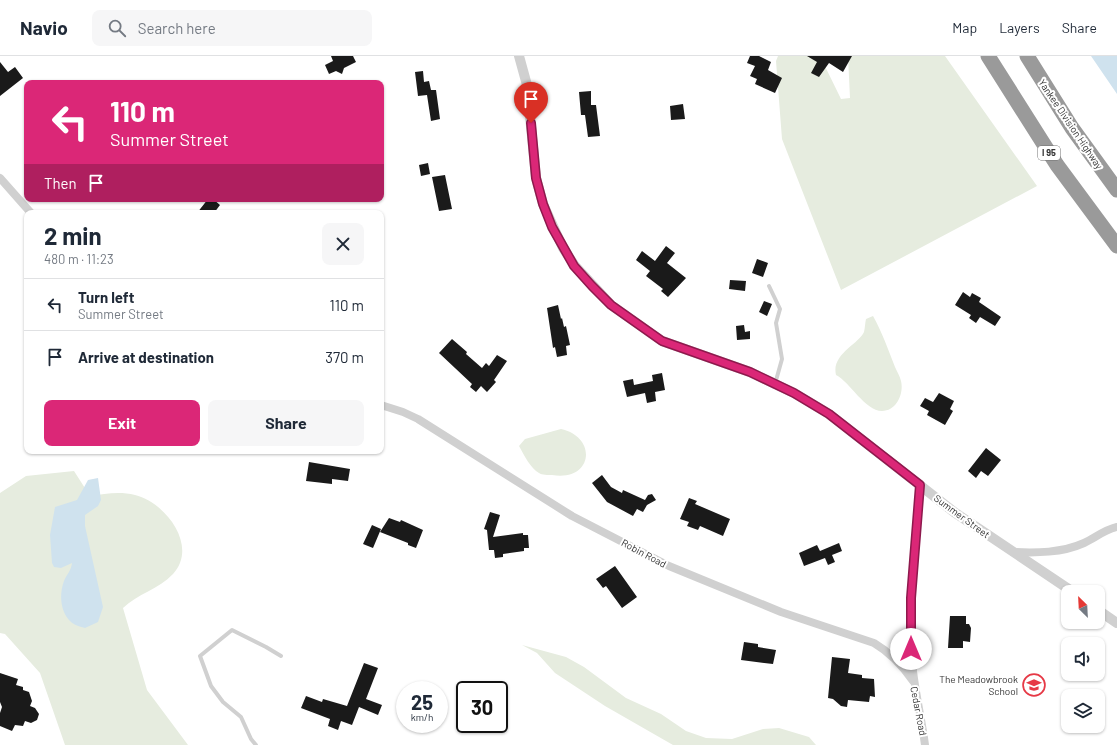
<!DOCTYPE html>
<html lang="en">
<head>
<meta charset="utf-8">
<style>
	body { margin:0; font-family:Barlow,sans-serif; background:#f6f6f7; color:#1f2937; height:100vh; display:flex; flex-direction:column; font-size:15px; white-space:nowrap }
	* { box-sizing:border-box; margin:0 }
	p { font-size:13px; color:#747a83 }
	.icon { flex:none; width:22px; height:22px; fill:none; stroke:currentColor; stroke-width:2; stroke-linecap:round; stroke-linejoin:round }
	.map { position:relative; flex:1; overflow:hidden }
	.details { position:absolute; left:24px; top:154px; width:360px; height:244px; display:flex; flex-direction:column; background:#fff; border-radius:8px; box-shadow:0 1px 3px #0004 }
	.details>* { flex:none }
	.banner { position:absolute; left:24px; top:24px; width:360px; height:122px; border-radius:8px; box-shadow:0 1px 3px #0004; background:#db2777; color:#fff; overflow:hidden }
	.needle { width:26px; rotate:336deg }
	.controls { position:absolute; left:1061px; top:529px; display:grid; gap:8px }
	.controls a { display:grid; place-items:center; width:44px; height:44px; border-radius:8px; background:#fff; box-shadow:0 1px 3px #0004; font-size:20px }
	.speed { position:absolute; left:396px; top:625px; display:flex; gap:8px; font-size:20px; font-weight:700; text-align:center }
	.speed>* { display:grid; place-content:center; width:52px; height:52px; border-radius:50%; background:#fff; box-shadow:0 1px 3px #0004; line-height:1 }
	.speed small { font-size:10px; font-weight:400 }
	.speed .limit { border:2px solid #111; border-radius:6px; background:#fff; color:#111 }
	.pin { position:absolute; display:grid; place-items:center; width:34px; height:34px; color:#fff; margin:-41px -17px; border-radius:50% 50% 50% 0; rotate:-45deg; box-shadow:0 0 4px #0007 }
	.pin .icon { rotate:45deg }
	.me { position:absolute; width:44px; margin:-22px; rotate:0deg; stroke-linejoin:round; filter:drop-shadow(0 0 3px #0008) }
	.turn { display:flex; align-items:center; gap:14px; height:84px; padding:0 20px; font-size:18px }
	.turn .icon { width:52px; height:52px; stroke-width:2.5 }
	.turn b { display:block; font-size:28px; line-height:34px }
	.then { display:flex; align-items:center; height:38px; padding:0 20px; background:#0003; gap:8px; font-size:15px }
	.round { display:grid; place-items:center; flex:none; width:42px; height:42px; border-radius:8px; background:#f6f6f7 }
	.headline { display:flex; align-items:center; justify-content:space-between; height:68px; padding:0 20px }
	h1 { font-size:24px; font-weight:700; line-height:30px }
	.button { display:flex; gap:8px; margin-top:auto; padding:8px 20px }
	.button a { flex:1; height:46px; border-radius:8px; background:#db2777; color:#fff; font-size:16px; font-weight:700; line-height:46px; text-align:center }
	.button a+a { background:#f6f6f7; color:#1f2937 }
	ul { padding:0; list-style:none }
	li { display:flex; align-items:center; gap:12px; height:52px; padding:0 20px; border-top:1px solid #e0e1e3 }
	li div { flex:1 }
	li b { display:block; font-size:15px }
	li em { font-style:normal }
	header { display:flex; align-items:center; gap:24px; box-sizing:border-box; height:56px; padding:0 20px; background:#fff; border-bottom:1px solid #e0e1e3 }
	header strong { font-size:19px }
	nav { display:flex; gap:22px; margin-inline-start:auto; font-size:14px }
	.search { width:280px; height:36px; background:#f6f6f7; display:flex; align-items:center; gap:10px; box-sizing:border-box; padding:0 14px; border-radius:8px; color:#747a83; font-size:15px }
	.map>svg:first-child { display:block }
	.green { fill:#e6ecdf }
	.water { fill:#cfe2ee }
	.building { fill:#1a1a1a }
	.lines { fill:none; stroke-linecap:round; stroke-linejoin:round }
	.service { stroke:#d0d0d0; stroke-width:4 }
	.minor { stroke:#d0d0d0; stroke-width:8 }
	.tertiary { stroke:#d0d0d0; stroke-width:10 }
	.motorway { stroke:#9a9a9a; stroke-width:15 }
	.route-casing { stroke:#8e194d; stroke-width:10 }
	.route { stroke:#db2777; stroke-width:7 }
	.labels { text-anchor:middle; stroke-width:4; stroke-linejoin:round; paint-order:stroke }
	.shield { fill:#fff; stroke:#707070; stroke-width:1 }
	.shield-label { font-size:9px; font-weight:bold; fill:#333 }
	.street-label { font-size:10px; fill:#333; stroke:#fff }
	.poi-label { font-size:10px; fill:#333; stroke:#fff; text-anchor:end }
</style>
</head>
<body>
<header>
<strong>Navio</strong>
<div class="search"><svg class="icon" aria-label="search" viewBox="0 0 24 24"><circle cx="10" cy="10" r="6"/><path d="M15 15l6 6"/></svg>Search here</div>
<nav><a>Map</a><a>Layers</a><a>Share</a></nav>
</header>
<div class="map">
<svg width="1117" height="689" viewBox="0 0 1117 689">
	<rect width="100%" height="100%" fill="#fff"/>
	<path class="green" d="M778 0H820L841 43 850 42 848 0H945L1037 130 841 234 782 83 776 5Z
		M873 260C882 276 888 293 895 311 897 316 900 320 901 325 904 337 897 355 882 355 865 355 850 326 836 319 831 298 859 288 864 276 865 272 865 267 866 263Z
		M561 373C598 381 593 426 552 419 548 419 542 419 539 417 531 413 524 399 519 390L525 383Z
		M74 415 90 440C105 438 119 435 135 439 165 446 199 490 173 518 159 533 137 538 123 552L147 634 188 689H65L40 617 5 578 0 577V437L26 420Z
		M522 589 566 601 584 611 626 642 661 658 686 675 706 682 732 683 763 673 779 672 809 681 816 689H673L605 650 555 617 537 597Z"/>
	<path class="water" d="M1091 0H1117V38Z
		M98 422 101 444 98 450 85 459V470L103 551 98 566 85 572C81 571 74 569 71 566 60 556 59 538 64 525 67 518 71 515 72 507L61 512 54 511 52 507 50 479 55 451 77 444 88 424Z"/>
	<path class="building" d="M331 0H353L356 6 344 12 342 18 336 15 329 18 325 9 333 5Z
		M750 0H759L771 6 768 14 782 22 775 37 755 28 757 23 750 20 755 10 747 7Z
		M807 0H852L843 16 829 7 819 21 811 17 817 6Z
		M0 6 8 16 15 11 23 22 0 40Z
		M423 15 424 26 429 25 431 34H436L440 63 431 65 427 39 418 40 415 16Z
		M591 35V49H596L600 80 588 81 585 59H581L579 36Z
		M683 48 685 63 671 64 670 50Z
		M428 107 430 118 421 120 419 109Z
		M445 119 452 153 439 155 432 121Z
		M208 143H213L220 149 214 157H197Z
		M666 190 675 197 667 207 686 222 668 241 661 235 663 233 646 220 650 215 636 204 642 195 655 205Z
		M757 203 768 207 763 221 752 217Z
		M730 224 746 225 745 235 729 233Z
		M963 236 970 241 972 237 981 242 979 246 1001 261 995 270 980 261 976 267 969 262 971 259 955 249Z
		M764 245 772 248 767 260 759 256Z
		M558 249 561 263 562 262 564 271 566 270 570 289 566 290 567 299 557 301 555 291 553 292 547 252Z
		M744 269 745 276 750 275V283L737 284 736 270Z
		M452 283 467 296 466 298 482 312 486 307 489 310 497 299 507 305 494 324 496 326 487 336 481 330 476 336 470 331 472 328 439 297Z
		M662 317 665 334 655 336 656 345 647 347 645 337 627 341 623 325 633 323 634 329 653 325 652 319Z
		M939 337 954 345 950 353 953 355 945 369 927 359 929 355 920 350 925 342 933 346Z
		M986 392 1001 404 988 420 981 415 976 422 968 415Z
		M309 406 350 413 348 425 332 423V428L306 425Z
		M602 419 611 431 622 437 623 434 645 444 648 439 652 438 656 444 647 449 643 456 637 453 633 460 607 446 592 427Z
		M689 442 697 445 695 448 730 463 723 480 700 470 698 474 687 470 689 466 680 463Z
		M490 456 500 459 493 481 523 477V479H528L529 492H524V495L503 498V501L495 502 494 494H489L487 474 484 473Z
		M389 462 400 466 401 464 423 474 416 492 408 489V487L380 476Z
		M372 469 381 473 373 492 363 488Z
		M839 487 842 495 832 499 835 506 828 509 825 502 804 510 799 497 817 489 820 495Z
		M615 510 637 541 622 552 606 530 603 532 596 523Z
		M950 560H966V568H969L971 572 970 586 963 585V592H948Z
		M744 586 758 588V591L776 594 773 608 741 604Z
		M832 601 850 603 848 617 862 619V622L874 623 875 641 870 640 869 646 848 644 847 651 841 650 833 643 828 642Z
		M364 607 378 612 366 643 382 649 378 659 359 651 352 669 341 665 338 674 328 670 330 663 301 652 306 640 322 646 323 643 347 650Z
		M0 617 18 623 16 629 23 631V634L29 636 32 645 30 650 35 652 39 658 37 664 31 667 25 665 23 670 15 669 12 675 0 670V657L2 651 0 646Z"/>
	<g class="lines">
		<path class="service" d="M769 230 780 253 776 267 782 303 775 328
			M256 689 251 683 241 661 223 646 211 630 200 600 232 574 266 591 281 600"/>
		<path class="minor" d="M0 122 31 157
			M381 349 403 356 418 363 572 460 669 510 781 556 874 587C891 597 902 609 913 625
			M920 429C916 483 909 538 911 593 912 625 921 657 925 689
			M1013 496C1036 497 1062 497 1084 487 1095 482 1104 474 1117 471"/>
		<path class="tertiary" d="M519 0 527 29 536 122 543 148 563 192 575 210 611 249 662 285 750 316 794 337 829 358 954 456 1073 536
			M1098 554 1117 567"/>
		<path class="motorway" d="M988 0 1057 109 1117 190
			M1027 0 1072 72 1117 134"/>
	</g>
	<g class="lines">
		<g class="route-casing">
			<path id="route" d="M531 67 536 122 543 148 552 171 574 210 592 230 611 249 662 285 750 316 794 337 829 358 920 429 911 542V593"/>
		</g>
		<use href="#route" class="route"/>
	</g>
	<defs>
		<g id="school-ring" transform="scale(1.15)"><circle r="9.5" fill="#fff" stroke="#e63946" stroke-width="1.5"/><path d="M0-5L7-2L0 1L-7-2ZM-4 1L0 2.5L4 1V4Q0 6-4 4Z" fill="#e63946"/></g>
	</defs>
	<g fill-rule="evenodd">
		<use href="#school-ring" x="1034" y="629"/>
	</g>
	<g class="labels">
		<rect class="shield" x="1038" y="90" width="22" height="14" rx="3"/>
		<g class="shield-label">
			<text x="1049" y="100">I 95</text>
		</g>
		<g class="street-label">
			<text transform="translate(1071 68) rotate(56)" y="4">Yankee Division Highway</text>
			<text transform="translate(962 460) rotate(36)" y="4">Summer Street</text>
			<text transform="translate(644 497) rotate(28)" y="4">Robin Road</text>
			<text transform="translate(919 655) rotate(79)" y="4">Cedar Road</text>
		</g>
		<g class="poi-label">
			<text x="1018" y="627">The Meadowbrook<tspan x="1018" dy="12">School</tspan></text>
		</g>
	</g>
</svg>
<div class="controls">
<a><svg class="needle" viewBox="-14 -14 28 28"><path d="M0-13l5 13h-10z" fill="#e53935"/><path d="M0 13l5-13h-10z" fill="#747a83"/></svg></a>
<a><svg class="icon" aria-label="sound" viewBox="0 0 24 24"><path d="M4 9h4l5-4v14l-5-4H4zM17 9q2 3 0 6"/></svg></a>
<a><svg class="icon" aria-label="layers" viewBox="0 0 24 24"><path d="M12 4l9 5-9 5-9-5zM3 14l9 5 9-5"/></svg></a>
</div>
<div class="speed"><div>25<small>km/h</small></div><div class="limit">30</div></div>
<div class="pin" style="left:531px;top:67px;background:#d93025"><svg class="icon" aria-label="arrive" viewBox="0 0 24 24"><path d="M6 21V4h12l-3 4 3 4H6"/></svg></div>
<svg class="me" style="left:911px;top:593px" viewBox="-20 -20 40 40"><circle r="19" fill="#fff"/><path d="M0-13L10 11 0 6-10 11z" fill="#db2777"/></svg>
<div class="banner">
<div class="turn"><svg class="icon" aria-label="left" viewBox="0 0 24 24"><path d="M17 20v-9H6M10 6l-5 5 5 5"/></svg><div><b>110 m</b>Summer Street</div></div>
<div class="then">Then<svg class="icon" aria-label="arrive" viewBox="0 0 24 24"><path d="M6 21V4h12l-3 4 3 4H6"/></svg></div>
</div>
<section class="details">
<div class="headline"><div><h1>2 min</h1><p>480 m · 11:23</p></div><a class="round"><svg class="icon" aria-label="close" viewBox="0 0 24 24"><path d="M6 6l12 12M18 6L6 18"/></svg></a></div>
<ul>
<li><svg class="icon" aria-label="left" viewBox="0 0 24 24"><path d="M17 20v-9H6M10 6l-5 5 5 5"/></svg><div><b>Turn left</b><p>Summer Street</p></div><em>110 m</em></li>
<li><svg class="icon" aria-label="arrive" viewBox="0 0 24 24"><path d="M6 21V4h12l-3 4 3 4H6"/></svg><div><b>Arrive at destination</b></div><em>370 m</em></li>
</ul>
<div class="button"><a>Exit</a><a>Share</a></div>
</section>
</div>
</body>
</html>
